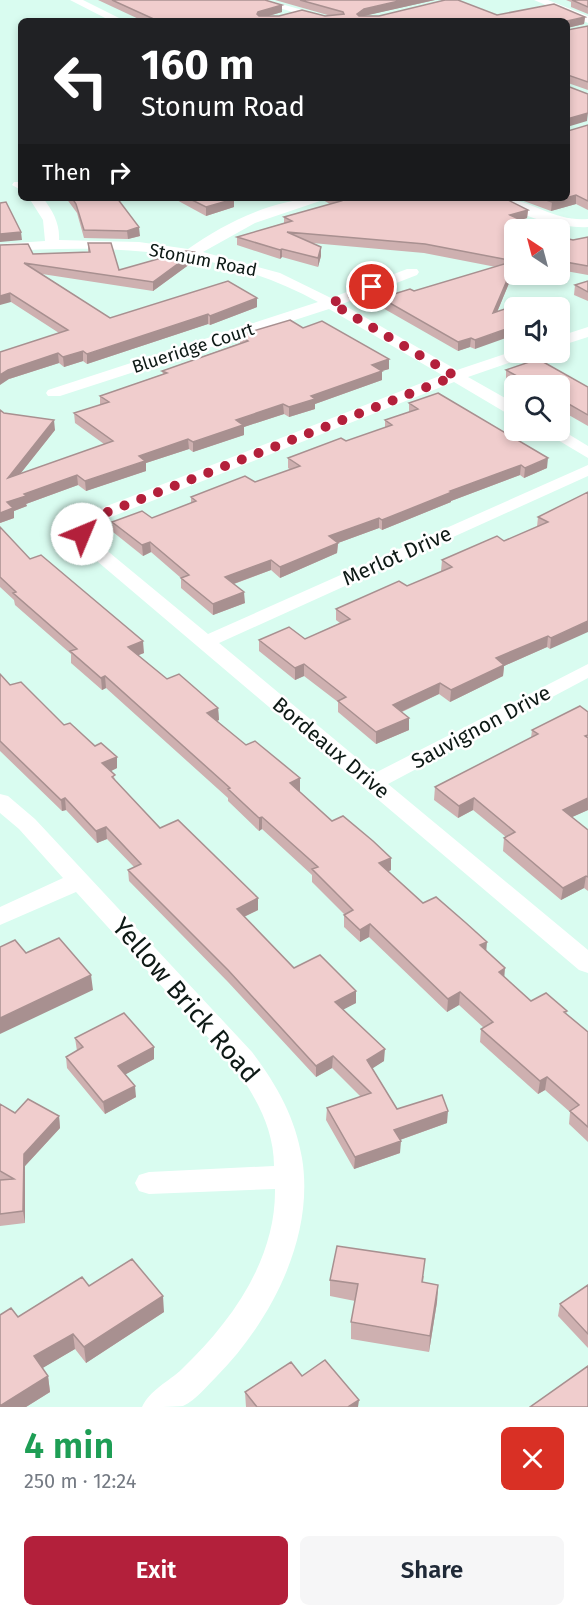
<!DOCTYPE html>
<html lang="en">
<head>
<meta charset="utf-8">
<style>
	body { margin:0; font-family:"Fira Sans",sans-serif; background:#f6f6f7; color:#1f2937; height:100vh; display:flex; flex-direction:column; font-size:22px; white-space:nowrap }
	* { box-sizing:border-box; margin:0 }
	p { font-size:20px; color:#747a83 }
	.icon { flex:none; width:33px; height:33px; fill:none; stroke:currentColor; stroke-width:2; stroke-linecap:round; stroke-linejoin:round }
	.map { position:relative; height:1407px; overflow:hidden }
	.details { display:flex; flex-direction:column; background:#fff; flex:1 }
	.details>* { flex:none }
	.banner { position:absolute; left:18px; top:18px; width:552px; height:183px; border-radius:9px; box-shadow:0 3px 9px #0003; background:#202124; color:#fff; overflow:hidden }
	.needle { width:39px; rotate:324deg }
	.fabs { position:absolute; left:504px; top:219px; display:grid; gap:12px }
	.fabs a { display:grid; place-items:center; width:66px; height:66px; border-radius:9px; background:#fff; box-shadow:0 3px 9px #0003; font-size:30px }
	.pin { position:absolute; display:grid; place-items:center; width:51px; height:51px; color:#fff; margin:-26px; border:3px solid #fff; border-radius:50%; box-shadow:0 2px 6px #0007 }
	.me { position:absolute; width:66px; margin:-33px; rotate:45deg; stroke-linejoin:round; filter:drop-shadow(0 0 4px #0008) }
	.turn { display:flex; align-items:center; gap:21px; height:126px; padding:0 24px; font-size:27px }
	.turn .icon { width:78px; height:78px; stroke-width:2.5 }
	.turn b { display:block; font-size:42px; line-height:51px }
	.then { display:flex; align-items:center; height:57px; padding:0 24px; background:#0003; gap:12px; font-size:22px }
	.round { display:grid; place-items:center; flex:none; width:63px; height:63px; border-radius:9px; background:#f6f6f7 }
	.overview { display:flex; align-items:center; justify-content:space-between; height:102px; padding:0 24px }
	h1 { font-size:36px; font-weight:600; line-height:45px; color:#1e9e55 }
	.cta { display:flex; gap:12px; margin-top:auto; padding:12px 24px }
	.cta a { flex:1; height:69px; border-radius:9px; background:#b3203b; color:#fff; font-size:24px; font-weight:600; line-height:69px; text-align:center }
	.cta a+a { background:#f6f6f7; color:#1f2937 }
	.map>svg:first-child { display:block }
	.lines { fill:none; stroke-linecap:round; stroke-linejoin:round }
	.street { fill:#fff; fill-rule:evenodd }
	.wall { fill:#ceb0b0 }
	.shaded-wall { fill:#a89090 }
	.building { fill:#f0cdcd; stroke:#a89090; stroke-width:1.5 }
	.route { stroke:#b3203b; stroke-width:10; stroke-dasharray:0 18 }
	.labels { text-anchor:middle; stroke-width:5; stroke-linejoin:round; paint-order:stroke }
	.far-street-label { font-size:18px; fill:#0d1915; stroke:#fff }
	.street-label { font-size:21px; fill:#0d1915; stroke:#fff }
	.near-street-label { font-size:26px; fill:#0d1915; stroke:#fff }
</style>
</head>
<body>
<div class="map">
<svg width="588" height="1407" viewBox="0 0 588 1407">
	<rect width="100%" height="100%" fill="#d9fcf0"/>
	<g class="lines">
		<path class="street" d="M70 0H83L125 21H111Z
			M250 0H267L342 21H325Z
			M534 0H548L588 16V23Z
			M14 182H21V190L12 185Z
			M29 198H43C53 211 60 224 59 240L139 242 188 249C226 222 275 198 322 198L320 201 255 223 203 252 280 273 331 298 407 269H417L419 272 417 275 342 304 457 370 514 351 533 352 532 355 468 377 514 403V415L508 414 454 382 101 521C94 526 91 530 93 539L208 634 588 465V476L219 643 375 773 588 664V678L388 784 588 950V973L579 970 78 545C70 531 77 522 89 513L442 375 329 309 60 396H48L46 393 48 390 318 302C221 248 108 244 0 252V244L45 241 43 220Z
			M497 198C531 198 552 222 588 219V227C564 229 514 216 497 198Z
			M588 327V337L560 346V336Z
			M560 429 588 446V458L541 430Z
			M0 794 8 796 35 819 252 1052C277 1085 295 1117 302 1158 315 1237 271 1321 217 1376 207 1386 196 1400 183 1406 173 1407 153 1407 142 1407 150 1390 168 1382 182 1369 231 1322 276 1260 275 1189L149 1194 139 1191 135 1183 139 1175 149 1172 274 1166C274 1128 255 1096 234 1066L76 892 0 925V907L63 878 19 829 0 813Z"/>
	</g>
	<path class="wall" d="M98 0H265L282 5V12L268 16H331L275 0H435L363 16 497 15 585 17 584 24 567 28V21H143Z
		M566 0H588V14L571 7V2Z
		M588 26V90L568 83 567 30Z
		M588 125V210L576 204 551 211 521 200 509 198H567L568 131Z
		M66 198H117L140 236 128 239 84 238 77 213Z
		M173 198H233L234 199V207L206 216Z
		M323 198H504L528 210 527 218 521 220 514 230V271L497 312 475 349 470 347 458 351 381 307V298L414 291 496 267 424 253 312 243 321 247V256L318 267 282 257 280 259 237 245V237L284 223V217L330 204 323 200Z
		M560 237 573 240 588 237V275L560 270Z
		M88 243 119 270 194 261 153 291 42 274 110 318 257 298V307L210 325 208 324 87 364 83 361 64 367 59 363 9 379 59 333 11 302 0 245 33 254 88 252Z
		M588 281V301L574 295 575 285Z
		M303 328 389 359V369L382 371V380L315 404V409L289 417 284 414 244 427V435L193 452 189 449 146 463V471L86 491 78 485 26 504 27 506 14 511V518L0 523V410L4 413 55 430 20 474 104 444 75 423 74 413 100 405V396L163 374 162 371 240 343V335Z
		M506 370 588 387V426L560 410V386H517L506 379Z
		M409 403 547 468 524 478 520 475 451 501V502L382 530 379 528 338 543 337 553 280 578 271 570 234 584 245 603 213 615 181 588V578L151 552 143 556 113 532 112 522 152 518 191 503V497L255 482 291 470 288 468V458L346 441 385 428V420L409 412Z
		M588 492 550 649 547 647 504 666 503 676 450 702 439 694 402 712 409 730 376 744 338 712V702L304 676 295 680 259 651V640L305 639 340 623 336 620V609L407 586 442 571H441L442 560 504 541 537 527 538 517Z
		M0 527 30 559 144 653 138 655 167 679 218 708 219 720 217 721 300 791H299L332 821 391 858V870L388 871 423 903 486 951 504 977 531 1001 567 1011 566 1014 588 1032V1142L569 1124 570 1112 545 1090 538 1094 480 1042 481 1029 484 1028 459 1005 447 1012 369 937 360 942 344 927V914L312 882V875L262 829 259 831 228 801V798L106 688 102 690 71 663V654L15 605 14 600 0 587Z
		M0 674 10 685 64 725 95 746 117 757V768L111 771 116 781 160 828 258 898V910L244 917 294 968 356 991V1003L343 1009 384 1061 372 1068 397 1109 447 1123 400 1140V1153L354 1169 326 1120 327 1108 361 1097 332 1068 316 1077 228 982 129 881 128 870 134 867 107 839 97 843 66 810 62 811 0 751Z
		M588 712V810L572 817 588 830V891L584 888 561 900 503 851 504 838 506 837 473 810 458 818 434 800 435 787 531 738 532 730Z
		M75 1038 154 1059 125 1074 136 1097 105 1114 67 1068 66 1057 77 1051Z
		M0 1104 15 1113 59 1116 60 1128 25 1166V1223L0 1226Z
		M424 1276 423 1282 438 1285 437 1302 429 1352 351 1339V1322L355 1301 330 1296V1280Z
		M588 1285V1348L558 1316 560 1304Z
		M89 1286 164 1312 86 1363 75 1349 42 1368 48 1376 50 1392 26 1407H0L18 1317Z
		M302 1376 358 1407H246L245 1392Z"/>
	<path class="shaded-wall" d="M403 0H435L364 16 357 21V14L364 9Z
		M282 5V12L258 19 257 14 258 12Z
		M585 17 584 24 567 28V21Z
		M588 113 587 121 567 127V119Z
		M576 195V204L551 211 552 202Z
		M234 199V207L206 216V207Z
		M528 210 527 218 510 223V215Z
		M139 227 140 236 128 239 127 231Z
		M21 232 22 240 0 242V234Z
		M321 247V256L318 267V258Z
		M282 249V257L280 259V250Z
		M194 252V261L153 291V282Z
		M514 264V271L493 322V313Z
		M10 293 11 302 0 305V296Z
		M257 298V307L210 325V316Z
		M208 314V324L87 364V354Z
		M514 326V335L475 349V340Z
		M471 338 470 347 458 351V342Z
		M83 351V361L64 367 63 357Z
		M58 353 59 363 9 379 0 385V375L8 370Z
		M389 359V369L382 371V380L315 404V409L289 417V407L372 365Z
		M283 404 284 414 244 427V435L193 452V442L236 420Z
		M54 420 55 430 9 488 8 478Z
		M188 439 189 449 146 463V471L86 491 85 481 139 456Z
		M548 458 547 468 524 478 525 468Z
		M521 465 520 475 451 501V502L382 530V520L450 491Z
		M77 475 78 485 26 504 27 506 14 511V518L0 523V513L7 502 24 494Z
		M379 518V528L338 543 337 553 280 578V567L329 536Z
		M150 542 151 552 143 556 142 545Z
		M271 560V570L225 587V577Z
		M244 592 245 603 213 615V604Z
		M588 621V632L550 649 551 638Z
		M548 636 547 647 504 666 503 676 450 702 451 690 496 658Z
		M143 641 144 653 129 659 128 647Z
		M304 664V676L295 680V668Z
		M105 676 106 688 102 690 101 678Z
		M440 683 439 694 392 716 393 705Z
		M218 708 219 720 207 725V713Z
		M409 718V730L376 744V732Z
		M117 757V768L103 775 102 763Z
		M300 778V791L290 796V783Z
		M65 798 66 810 62 811 61 800Z
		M474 798 473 810 458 818 459 806Z
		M588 798V810L561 822 563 810Z
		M262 817V829L259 831V818Z
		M106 827 107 839 97 843 96 831Z
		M391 858V870L379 876V863Z
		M586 876 584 888 561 900 563 888Z
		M258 898V910L237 920V909Z
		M370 924 369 937 360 942V930Z
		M487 942 486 954 480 945Z
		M505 968 504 981 499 972Z
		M91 975 93 990 0 1034V1018Z
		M356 991V1003L335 1014V1002Z
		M460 992 459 1005 447 1012 448 999Z
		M154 1047V1059L119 1078 118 1066Z
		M385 1049 384 1061 367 1072V1060Z
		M333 1056 332 1068 316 1077V1066Z
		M547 1077 545 1090 538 1094 540 1081Z
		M135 1086 136 1097 105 1114 103 1102Z
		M448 1111 447 1123 394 1142V1130Z
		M59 1116 60 1128 25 1166V1223L23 1211 24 1154Z
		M401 1141 400 1153 354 1169 355 1157Z
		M438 1285 437 1302 429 1352 430 1336Z
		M163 1296 164 1312 86 1363 84 1347Z
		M73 1334 75 1349 36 1372 34 1356Z
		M48 1376 50 1392 26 1407H0V1406Z
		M359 1400 358 1407H348Z"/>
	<path class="building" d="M112 0H265L282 5 258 12 257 14 259 16H279L302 10 325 16 344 14 343 12 300 0H403L364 9 357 14 359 16H379L445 0H458L497 15 554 4 585 17 567 21H158Z
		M572 0H588V7Z
		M588 26V82L568 75 567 76V30Z
		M567 86 588 94V113L567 119Z
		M588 125V201L576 195 552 202 540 198H567V130L568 131Z
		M72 198H117L139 227 127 231 84 230 76 204Z
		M188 198H232L234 199 206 207Z
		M336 198H504L528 210 510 215 543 230H514V264L493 313 535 299 538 308H514V326L475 340 471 338 458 342 381 298 410 289 414 291 514 261 425 244 287 232 321 247 318 258 282 249 280 250 237 237 292 221 284 217 341 201Z
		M6 202 21 232 0 234V203Z
		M560 237 573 240 588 237V266L560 261Z
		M88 243H111L119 270 186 251 194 252 153 282 24 263 110 318 228 281 257 298 210 316 208 314 87 354 83 351 63 357 58 353 8 370 0 375V352L68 330 10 293 0 296V245L28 244 33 254 90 252Z
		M588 281V292L575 285Z
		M290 320 303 328 322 321 389 359 372 365 382 371 311 396 315 399 289 407 283 404 236 420 243 425 193 442 188 439 139 456 145 461 85 481 77 475 24 494 26 496 7 502 13 508 0 513V410L4 413 54 420 8 478 113 441 74 413 109 402 100 396 167 373 162 371 248 341 240 335Z
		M538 359 588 387V415L560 399V386H535L506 370Z
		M438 393 548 458 525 468 521 465 450 491 452 492 382 520 379 518 329 536 338 543 280 567 271 560 225 577 244 592 213 604 181 578 189 575 150 542 142 545 112 522 142 511 152 518 196 501 191 497 245 476 255 482 300 466 288 458 341 438 346 441 392 425 385 420 418 409 409 403Z
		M588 492V621L551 638 548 636 496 658 504 665 451 690 440 683 393 705 409 718 376 732 338 701 346 697 304 664 295 668 259 640 289 627 305 639 350 619 336 609 399 581 407 586 452 567 442 560 497 536 504 541 548 522 538 517Z
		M0 527 30 559 41 555 143 641 128 647 167 679 179 674 218 708 207 713 246 745 255 741 300 778 290 783 332 821 343 816 373 841 391 858 379 863 423 903 436 897 466 923 487 942 480 945 505 968 499 972 531 1001 546 993 567 1011 564 1012 588 1032V1127L570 1111 579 1105 547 1077 540 1081 481 1029 493 1022 460 992 448 999 370 924 360 930 344 915 353 910 312 869 318 867 262 817 259 818 228 789 230 788 105 676 101 678 70 651 77 649 13 593 16 592 0 577Z
		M0 674 10 685 21 682 64 725 70 723 95 746 101 743 117 757 102 763 115 775 112 777 160 828 178 820 258 898 237 909 294 968 320 955 356 991 335 1002 385 1049 367 1060 397 1109 442 1095 448 1111 394 1130 401 1141 355 1157 327 1108 371 1093 333 1056 316 1066 228 970 128 870 141 864 106 827 96 831 65 798 61 800 0 741Z
		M580 706 588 712V735L585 736 588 738V798L563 810 588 830V877L586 876 563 888 504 838 515 832 474 798 459 806 435 787 538 734 532 730Z
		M59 938 91 975 0 1018V947L15 940 26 953Z
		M124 1013 154 1047 118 1066 135 1086 103 1102 66 1057 83 1047 75 1038Z
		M28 1099 59 1116 24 1154 23 1211 0 1214V1180L14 1179 0 1171V1104L15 1113Z
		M337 1246 425 1259 422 1282 438 1285 430 1336 351 1322 358 1284 330 1280Z
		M132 1259 163 1296 84 1347 73 1334 34 1356 48 1376 0 1406V1315L11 1308 18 1317 82 1277 89 1286Z
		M588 1285V1334L560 1304Z
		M325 1360 359 1400 348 1407H257L245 1392 291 1362 302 1376Z
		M588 1366V1407H530Z"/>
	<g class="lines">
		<path class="route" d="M82 534 83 528 95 517 455 376 331 303 372 287"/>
	</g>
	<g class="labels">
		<g class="far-street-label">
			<text transform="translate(203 260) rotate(11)" y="6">Stonum Road</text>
			<text transform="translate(193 348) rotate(-18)" y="6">Blueridge Court</text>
		</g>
		<g class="street-label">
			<text transform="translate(397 556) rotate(-24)" y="7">Merlot Drive</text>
			<text transform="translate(481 727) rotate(-28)" y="7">Sauvignon Drive</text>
			<text transform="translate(331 748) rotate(40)" y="7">Bordeaux Drive</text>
		</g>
		<g class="near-street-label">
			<text transform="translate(186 1000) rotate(49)" y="9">Yellow Brick Road</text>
		</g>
	</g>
</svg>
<div class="fabs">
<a><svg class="needle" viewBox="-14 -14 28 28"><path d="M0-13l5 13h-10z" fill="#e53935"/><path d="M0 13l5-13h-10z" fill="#747a83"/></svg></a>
<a><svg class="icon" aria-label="sound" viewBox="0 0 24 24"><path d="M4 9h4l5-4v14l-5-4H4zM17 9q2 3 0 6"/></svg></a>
<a><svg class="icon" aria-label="search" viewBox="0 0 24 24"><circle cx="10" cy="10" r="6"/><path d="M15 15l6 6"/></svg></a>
</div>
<div class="pin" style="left:372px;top:287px;background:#d93025"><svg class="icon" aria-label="arrive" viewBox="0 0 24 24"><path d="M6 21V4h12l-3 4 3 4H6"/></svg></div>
<svg class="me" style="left:82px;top:534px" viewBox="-20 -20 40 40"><circle r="19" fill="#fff"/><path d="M0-13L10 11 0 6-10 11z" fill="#b3203b"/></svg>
<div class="banner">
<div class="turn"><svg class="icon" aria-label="left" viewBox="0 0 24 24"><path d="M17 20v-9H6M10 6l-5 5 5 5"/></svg><div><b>160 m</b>Stonum Road</div></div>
<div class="then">Then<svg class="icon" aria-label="right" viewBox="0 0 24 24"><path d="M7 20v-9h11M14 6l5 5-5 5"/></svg></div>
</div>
</div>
<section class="details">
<div class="overview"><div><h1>4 min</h1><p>250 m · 12:24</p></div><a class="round" style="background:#d93025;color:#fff"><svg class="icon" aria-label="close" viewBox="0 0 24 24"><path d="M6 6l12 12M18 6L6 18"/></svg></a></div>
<div class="cta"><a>Exit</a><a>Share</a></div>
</section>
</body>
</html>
